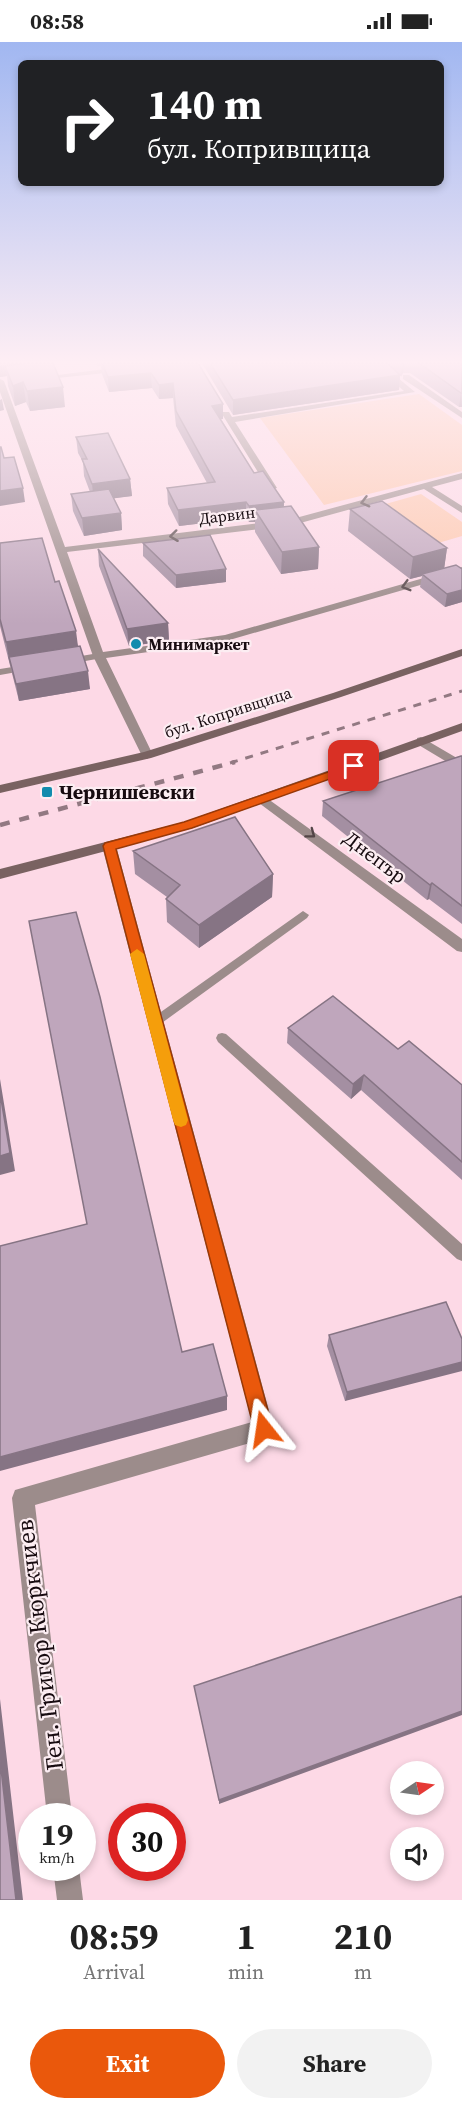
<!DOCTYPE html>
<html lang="en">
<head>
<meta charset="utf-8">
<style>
	body { margin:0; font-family:"Source Serif 4",serif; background:#f2f2f2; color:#222; height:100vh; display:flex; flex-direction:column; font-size:22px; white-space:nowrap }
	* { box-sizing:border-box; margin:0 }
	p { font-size:20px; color:#767676 }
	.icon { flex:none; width:33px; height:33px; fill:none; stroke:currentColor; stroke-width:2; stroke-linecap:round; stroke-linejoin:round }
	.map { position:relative; height:1858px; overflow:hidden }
	.panel { display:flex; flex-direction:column; background:#fff; flex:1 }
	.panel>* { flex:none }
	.top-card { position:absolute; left:18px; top:18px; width:426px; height:126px; border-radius:9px; box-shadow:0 3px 9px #0003; background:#202124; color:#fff; overflow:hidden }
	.needle { width:39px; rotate:77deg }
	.controls { position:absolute; left:390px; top:1719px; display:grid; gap:12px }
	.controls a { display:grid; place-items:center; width:54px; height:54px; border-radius:50%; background:#fff; box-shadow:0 3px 9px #0003; font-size:30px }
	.speed { position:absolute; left:18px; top:1761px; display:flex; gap:12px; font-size:30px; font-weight:700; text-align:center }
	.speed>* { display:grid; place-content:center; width:78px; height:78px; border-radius:50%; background:#fff; box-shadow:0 3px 9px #0003; line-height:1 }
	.speed small { font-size:15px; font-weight:400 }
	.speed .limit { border:9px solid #d22; background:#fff; color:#111 }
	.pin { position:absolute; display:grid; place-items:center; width:51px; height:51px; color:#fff; margin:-26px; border-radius:12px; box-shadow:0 3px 9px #0006 }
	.me { position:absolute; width:66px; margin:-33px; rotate:345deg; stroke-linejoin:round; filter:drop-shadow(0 0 4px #0008) }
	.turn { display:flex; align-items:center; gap:21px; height:126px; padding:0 30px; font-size:27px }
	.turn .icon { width:78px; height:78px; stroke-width:2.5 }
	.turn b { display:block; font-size:42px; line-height:51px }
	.eta { display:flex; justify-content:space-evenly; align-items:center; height:102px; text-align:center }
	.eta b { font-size:36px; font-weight:700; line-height:42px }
	.button { display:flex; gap:12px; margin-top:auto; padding:12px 30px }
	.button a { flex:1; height:69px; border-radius:36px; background:#ea580c; color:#fff; font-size:24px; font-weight:700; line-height:69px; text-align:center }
	.button a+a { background:#f2f2f2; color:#222 }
	.status { display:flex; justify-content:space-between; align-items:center; height:42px; padding:0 30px; background:#fff; direction:ltr }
	.status svg { height:16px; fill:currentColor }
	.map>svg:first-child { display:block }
	.green { fill:#fdc8ad }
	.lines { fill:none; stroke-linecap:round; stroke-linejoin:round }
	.service { fill:#9c8c8b; fill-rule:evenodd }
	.minor { fill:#9c8c8b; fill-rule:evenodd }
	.secondary { fill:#796261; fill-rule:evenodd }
	.rail-far1 { stroke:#927982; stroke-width:3; stroke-dasharray:8 8; stroke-linecap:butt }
	.rail { stroke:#927982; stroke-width:4.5; stroke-dasharray:10 10; stroke-linecap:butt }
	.wall { fill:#a48fa2 }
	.shaded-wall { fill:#867484 }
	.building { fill:#bfa6bc; stroke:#867484; stroke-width:1.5 }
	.oneway { stroke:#534547 }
	.route { fill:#ea580c; stroke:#983908; stroke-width:1.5 }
	.slow { fill:#f59e0b }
	.poi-dot { fill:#128cae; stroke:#fcedf2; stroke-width:2 }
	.labels { text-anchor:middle; stroke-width:4.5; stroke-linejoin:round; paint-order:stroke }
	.far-street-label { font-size:16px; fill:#170b10; stroke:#fcedf2 }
	.far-poi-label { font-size:16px; font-weight:bold; fill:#170b10; stroke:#fcedf2; text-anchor:start }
	.poi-label { font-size:20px; font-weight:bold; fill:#170b10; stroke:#fcedf2; text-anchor:start }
	.street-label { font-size:20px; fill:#170b10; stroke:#fcedf2 }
	.near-street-label { font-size:24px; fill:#170b10; stroke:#fcedf2 }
</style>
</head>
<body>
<div class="status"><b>08:58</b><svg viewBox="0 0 49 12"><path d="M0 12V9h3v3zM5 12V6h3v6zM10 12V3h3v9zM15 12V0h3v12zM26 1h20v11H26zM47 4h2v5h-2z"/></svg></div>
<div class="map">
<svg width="462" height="1858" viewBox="0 0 462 1858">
	<rect width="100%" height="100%" fill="#fdd9e6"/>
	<path class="green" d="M419 352 462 383V429L324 463 260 376Z
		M421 452 462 480V494L428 504 375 465Z"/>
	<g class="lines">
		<path class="service" d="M99 611 103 614 102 616 69 622 65 619 69 616Z
			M25 623 30 626 28 628 0 633V627Z
			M303 869 309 873 307 876 159 983H151L149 980 151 977Z
			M222 991 226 992 462 1202V1219L457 1217 218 1000 216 996 218 992Z"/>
		<path class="minor" d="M372 321H380L415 350 235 380 277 446 269 448 222 372 223 370H229L232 375 404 349Z
			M121 325H124V329L38 338 34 336Z
			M403 333H409L462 370V376L403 337Z
			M0 337 4 339 65 505 292 477 462 431V437L432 445 462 464V471L424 447 293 483 67 510 103 610 225 593 462 525V531L226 599 106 616 153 713 147 717 143 716 93 614 0 350Z
			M421 695 462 719V729L417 702V696Z
			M264 754 462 897V910L457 909 259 761 258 758 259 755Z
			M109 799 116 804 274 1387 271 1394 264 1397 35 1463 72 1774H47L12 1456 15 1448 252 1380 102 804Z
			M53 1826H79L83 1858H57Z"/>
		<path class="secondary" d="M462 607V614L341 655 151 716 0 751V743L144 710 333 651Z
			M462 681V689L193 786 0 837V827L184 780Z"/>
		<path class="rail-far1" d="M230 721 462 649"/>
		<path class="rail" d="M0 783 235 720"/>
	</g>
	<path class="wall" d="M0 321 65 365 30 369 26 360 15 364 8 344 7 334 0 335Z
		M96 321H198L223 377H221L254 431 284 460V465L319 505 318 527 281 532 255 490V480H249L246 476 179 484 168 462 167 446 207 441 176 384 173 356 159 357 152 346 109 350 102 332 101 324H97Z
		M202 321H462V365H459L410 331H403L400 334 399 348 233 373Z
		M76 395 130 437 132 454 114 456 121 471 122 488 84 494 73 469 71 452 90 450 84 434 83 420 78 411Z
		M350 467 447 506 444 526 462 527V560L445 565 420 545 422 534 410 537 348 489Z
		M0 501 55 540 78 604 90 647 19 659 0 584Z
		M143 501 226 540 176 546 143 514Z
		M98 507 168 581 169 599 129 604 99 524Z
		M462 714V882L429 857 427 858 322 774 323 759Z
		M133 809 273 832 272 855 199 906 167 880 166 857 167 855 135 832Z
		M288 986 398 1007 462 1043V1138L361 1048 351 1057 287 1001Z
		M329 1293 462 1297 345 1359 327 1304Z"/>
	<path class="shaded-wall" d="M24 321 5 324 7 334 0 335V324Z
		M402 321H404L403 331 401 335Z
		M151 331 152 346 109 350 108 335Z
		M400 333 399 348 233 373V358Z
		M23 340 26 360 15 364 13 344Z
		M173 341V356L159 357V343Z
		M63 345 65 365 30 369 27 349Z
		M461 351 462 365H459Z
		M2 357 4 368 0 369V358Z
		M223 362V377L212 378V364Z
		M130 437 132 454 94 459 92 442Z
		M23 446 25 460 0 464V449Z
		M246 460V476L179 484 178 468Z
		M284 460 283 476 255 468V480H249V464Z
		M121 471 122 488 84 494 82 476Z
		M319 505 318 527 281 532 282 510Z
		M447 506 444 528 422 532V534L410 537 413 515Z
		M226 527V540L176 546V533Z
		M462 548V560L445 565 447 552Z
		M168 581 169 599 129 604 127 587Z
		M76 589 79 612 9 615 10 623 6 600Z
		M88 629 90 647 19 659 16 642Z
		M273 832 272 855 199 906V883Z
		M432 841 429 857 427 858 430 843Z
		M364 1033 361 1048 351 1057 353 1042Z
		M0 1037 15 1129 0 1133Z
		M462 1320V1329L345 1359 347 1350Z
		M227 1354V1368L0 1429V1415Z
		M0 1657 23 1858H16L0 1718Z
		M462 1669V1673L219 1762V1758Z"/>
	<path class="building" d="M0 321H24L0 324Z
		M30 321H53L63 345 27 349 23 340 13 344 5 324Z
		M102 321H198L223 362 212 364 254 431 263 429 284 460 249 464 246 460 178 468 167 446 215 440 176 369 173 341 159 343 151 331 108 335Z
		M210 321H387L400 333 233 358Z
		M419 321H462V351H461Z
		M108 391 130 437 92 442 82 417H87L76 395Z
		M0 405H1L4 416 14 415 23 446 0 449Z
		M109 447 121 471 82 476 71 452Z
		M382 459 447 506 413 515 350 467Z
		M291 464 319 505 282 510 255 468Z
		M210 493 226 527 176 533 143 501Z
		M42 496 55 540 59 539 76 589 6 600 0 577V501Z
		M98 507 168 581 127 587Z
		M456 523 462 527V548L447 552 422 532Z
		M80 604 88 629 16 642 9 615Z
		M461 714H462V864L432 841 430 843 323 759Z
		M235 775 273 832 199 883 166 857 180 843 133 809Z
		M76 870 100 955 182 1310 213 1302 227 1354 0 1415V1204L87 1182 29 879Z
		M333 954 398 1007 409 999 462 1043V1120L364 1033 353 1042 288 986Z
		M0 1051 10 1111 0 1114Z
		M446 1260 462 1297V1320L347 1350 329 1293Z
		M462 1554V1669L219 1758 194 1644Z
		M0 1718 16 1858H0Z"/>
	<defs><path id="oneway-chevron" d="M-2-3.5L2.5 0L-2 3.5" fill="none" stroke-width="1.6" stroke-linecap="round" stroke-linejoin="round" transform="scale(1.5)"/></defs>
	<g class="oneway">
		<use href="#oneway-chevron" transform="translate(365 460) rotate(165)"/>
		<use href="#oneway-chevron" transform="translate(174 494) rotate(173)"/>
		<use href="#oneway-chevron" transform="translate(406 544) rotate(164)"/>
		<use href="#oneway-chevron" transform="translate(311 792) rotate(37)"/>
	</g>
	<linearGradient id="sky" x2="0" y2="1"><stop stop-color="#a1b7f1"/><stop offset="0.55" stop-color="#feeef4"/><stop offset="1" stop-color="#feeef4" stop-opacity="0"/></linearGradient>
	<rect width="462" height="582" fill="url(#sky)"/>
	<path class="route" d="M354 721 360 724 358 727 192 786 116 807 273 1387 270 1394 264 1397 257 1394 254 1387 103 804 105 801 184 780Z"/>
	<path class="slow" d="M137 907 144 912 188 1078 186 1083 181 1085 175 1083 173 1078 130 912Z"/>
	<g class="poi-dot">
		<circle cx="136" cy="602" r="6"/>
		<rect x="41" y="744" width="12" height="12" rx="3"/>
	</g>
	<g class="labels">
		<g class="far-street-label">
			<text transform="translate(227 473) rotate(-7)" y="6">Дарвин</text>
			<text transform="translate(228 670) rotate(-18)" y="6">бул. Копривщица</text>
		</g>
		<g class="far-poi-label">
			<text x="148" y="608">Минимаркет</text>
		</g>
		<g class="poi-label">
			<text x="59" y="757">Чернишевски</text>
		</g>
		<g class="street-label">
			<text transform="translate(375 815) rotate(37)" y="7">Днепър</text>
		</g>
		<g class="near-street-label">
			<text transform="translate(40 1603) rotate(-97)" y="8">Ген. Григор Кюркчиев</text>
		</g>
	</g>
</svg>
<div class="controls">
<a><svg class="needle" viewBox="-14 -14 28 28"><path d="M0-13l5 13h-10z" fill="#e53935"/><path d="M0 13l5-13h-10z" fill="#767676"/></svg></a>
<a><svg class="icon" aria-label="sound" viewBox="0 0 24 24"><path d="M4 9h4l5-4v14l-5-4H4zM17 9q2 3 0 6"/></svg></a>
</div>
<div class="speed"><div>19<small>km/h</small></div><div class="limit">30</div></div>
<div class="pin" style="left:354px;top:724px;background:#d93025"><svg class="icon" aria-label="arrive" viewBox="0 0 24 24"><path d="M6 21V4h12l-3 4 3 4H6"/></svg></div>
<svg class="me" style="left:264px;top:1387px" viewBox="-20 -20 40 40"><path d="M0-17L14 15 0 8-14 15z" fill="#ea580c" stroke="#fff" stroke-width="4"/></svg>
<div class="top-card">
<div class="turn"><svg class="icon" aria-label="right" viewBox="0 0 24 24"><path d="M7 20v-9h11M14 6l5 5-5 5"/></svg><div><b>140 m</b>бул. Копривщица</div></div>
</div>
</div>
<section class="panel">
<div class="eta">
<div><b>08:59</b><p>Arrival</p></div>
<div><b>1</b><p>min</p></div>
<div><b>210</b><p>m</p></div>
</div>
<div class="button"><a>Exit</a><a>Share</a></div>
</section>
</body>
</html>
